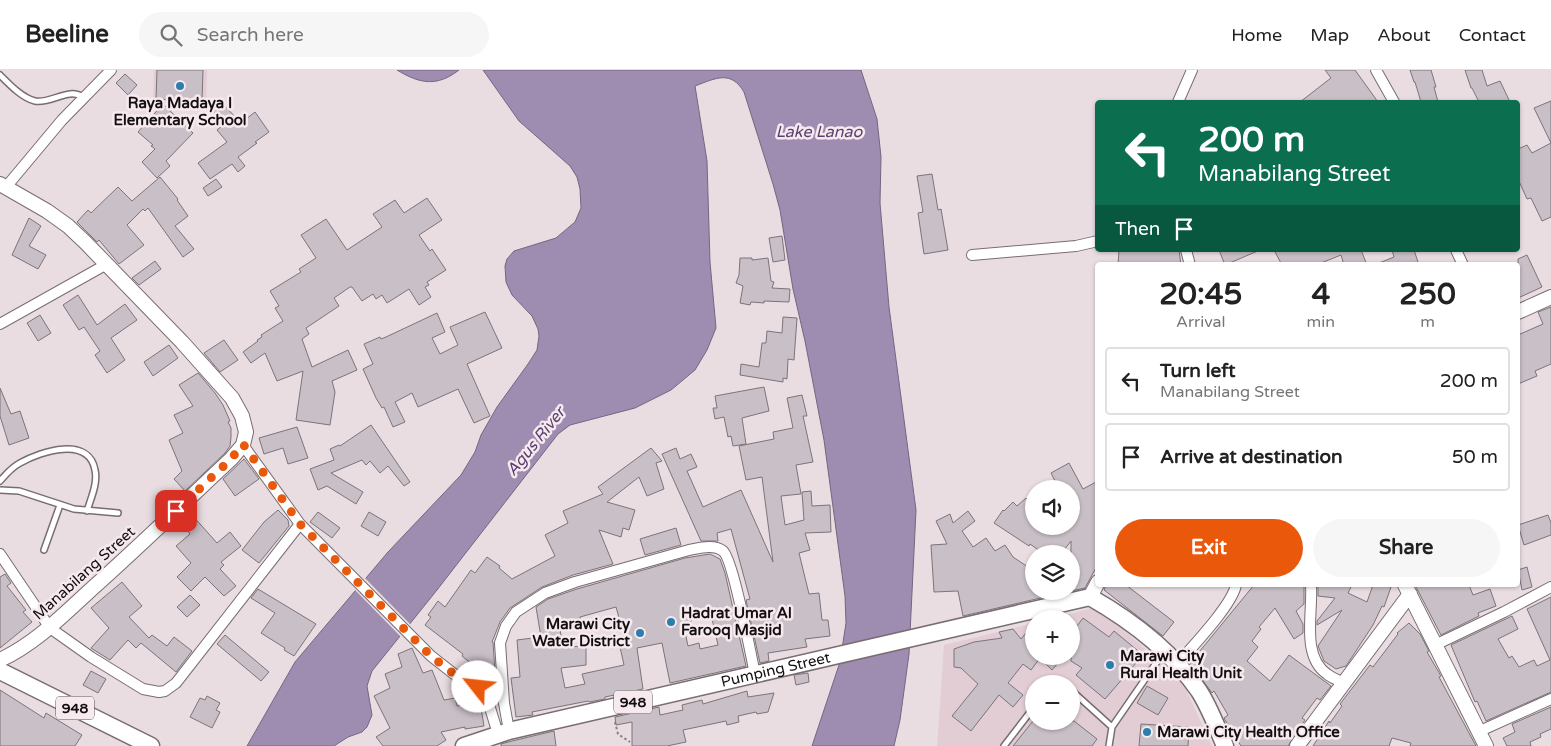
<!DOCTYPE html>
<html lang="en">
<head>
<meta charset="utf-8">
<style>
	body { margin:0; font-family:"Varela Round",sans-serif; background:#f6f6f6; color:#222; height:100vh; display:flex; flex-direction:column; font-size:19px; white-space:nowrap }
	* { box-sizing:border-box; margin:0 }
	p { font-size:16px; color:#767676 }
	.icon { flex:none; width:28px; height:28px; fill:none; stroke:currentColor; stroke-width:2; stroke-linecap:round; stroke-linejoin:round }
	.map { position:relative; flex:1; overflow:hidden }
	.details { position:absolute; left:1095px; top:192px; width:425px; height:325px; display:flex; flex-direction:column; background:#fff; border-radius:5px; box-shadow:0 1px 4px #0004 }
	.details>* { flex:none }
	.hud { position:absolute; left:1095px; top:30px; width:425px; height:152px; border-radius:5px; box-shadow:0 1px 4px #0004; background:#0b6e4f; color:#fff; overflow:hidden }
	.tools { position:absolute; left:1025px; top:410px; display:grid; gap:10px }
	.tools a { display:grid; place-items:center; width:55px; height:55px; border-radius:50%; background:#fff; box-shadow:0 1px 4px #0004; font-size:25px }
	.pin { position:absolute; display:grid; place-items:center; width:42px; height:42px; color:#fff; margin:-21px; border-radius:10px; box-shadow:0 2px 8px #0006 }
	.me { position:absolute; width:55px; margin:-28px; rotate:299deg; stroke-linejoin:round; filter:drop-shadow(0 0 4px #0008) }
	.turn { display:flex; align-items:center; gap:18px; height:105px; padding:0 20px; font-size:22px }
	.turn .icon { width:65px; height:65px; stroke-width:2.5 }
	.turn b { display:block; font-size:35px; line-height:42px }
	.then { display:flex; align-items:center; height:48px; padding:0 20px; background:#0003; gap:10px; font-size:19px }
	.eta { display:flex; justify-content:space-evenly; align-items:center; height:85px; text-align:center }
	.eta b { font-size:30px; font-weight:700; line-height:35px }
	.action { display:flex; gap:10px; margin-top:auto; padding:10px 20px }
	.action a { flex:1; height:58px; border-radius:30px; background:#ea580c; color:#fff; font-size:20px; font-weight:700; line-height:58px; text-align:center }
	.action a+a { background:#f6f6f6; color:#222 }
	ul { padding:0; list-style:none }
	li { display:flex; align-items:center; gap:15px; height:68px; margin:0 10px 8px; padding:0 10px; border:2px solid #e0e0e0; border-radius:5px }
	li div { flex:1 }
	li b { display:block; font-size:19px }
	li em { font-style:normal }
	header { display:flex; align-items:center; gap:30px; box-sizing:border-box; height:70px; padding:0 25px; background:#fff; border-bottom:1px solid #e0e0e0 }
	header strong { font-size:24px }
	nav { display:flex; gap:28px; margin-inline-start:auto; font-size:18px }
	.search { width:350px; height:45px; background:#f6f6f6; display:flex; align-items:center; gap:12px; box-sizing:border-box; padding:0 18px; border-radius:28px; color:#767676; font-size:19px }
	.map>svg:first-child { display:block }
	.built { fill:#e2cdd5; fill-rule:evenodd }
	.water { fill:#9f8cb1; stroke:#756681 }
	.pier { fill:#e9dde1 }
	.building { fill:#c9bfc7; stroke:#7c747b; fill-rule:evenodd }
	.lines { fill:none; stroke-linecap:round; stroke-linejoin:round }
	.lane-casing { stroke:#786d71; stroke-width:8 }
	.street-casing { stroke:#786d71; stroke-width:12 }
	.secondary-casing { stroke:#786d71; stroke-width:16 }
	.primary-casing { stroke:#786d71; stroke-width:19 }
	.path { stroke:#867e80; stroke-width:2; stroke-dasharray:2.5 2.5; stroke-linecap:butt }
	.lane { stroke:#fff; stroke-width:5 }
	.street { stroke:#fff; stroke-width:10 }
	.secondary { stroke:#fff; stroke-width:14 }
	.primary { stroke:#fff; stroke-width:16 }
	.route { stroke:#ea580c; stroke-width:9; stroke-dasharray:0 16.2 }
	.poi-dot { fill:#2f7daf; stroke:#f6eaee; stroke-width:2 }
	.labels { text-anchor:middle; stroke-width:5; stroke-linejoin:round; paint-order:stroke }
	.shield { fill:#f6eaee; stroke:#575153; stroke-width:1 }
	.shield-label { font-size:14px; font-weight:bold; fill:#130f10 }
	.poi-label { font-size:15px; font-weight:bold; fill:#130f10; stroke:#f6eaee; text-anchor:start }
	.street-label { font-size:15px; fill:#130f10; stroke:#f6eaee }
	.water-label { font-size:16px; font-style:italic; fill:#5a3e70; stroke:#f6eaee }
</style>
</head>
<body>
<header>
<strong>Beeline</strong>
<div class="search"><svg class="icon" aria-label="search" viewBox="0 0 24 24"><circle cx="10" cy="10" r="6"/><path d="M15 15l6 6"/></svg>Search here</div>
<nav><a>Home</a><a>Map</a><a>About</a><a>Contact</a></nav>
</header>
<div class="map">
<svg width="1551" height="676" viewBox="0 0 1551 676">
	<rect width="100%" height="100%" fill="#e9dde1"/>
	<path class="built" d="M154 0H207L206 34 153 32Z
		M1097 537 1182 611 1212 676H937L944 575 1034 553V586H1071V549H1049ZM1034 614H1071V651H1034Z"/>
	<path class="water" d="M397 0H459C437 17 420 14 397 0Z
		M483 0H861L877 49 881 87 880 133 889 237 916 440 909 584 900 650 894 676H812L840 592 846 553 845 526 824 370 805 271 793 219 780 140 773 114 744 22C731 0 716 8 695 16L707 91 710 192 716 258 707 280 695 300 671 320 635 338 570 355 558 364 437 520 372 601 367 616 372 645 367 657 362 662 348 667 334 676H247L295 592 388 482 461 405 475 382 481 365 497 337 528 294 537 280 539 266 538 259 532 246 512 225 506 212 505 196 507 189 514 181 556 168 575 152 581 138 580 119 577 107 570 96 519 51Z"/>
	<path class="pier" d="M364 507 412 556 402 568 354 519Z"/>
	<path class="building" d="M157 0H203L202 31 156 29Z
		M1325 0H1355L1378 32H1300L1331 8Z
		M1410 0H1431L1436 17H1434L1438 32H1421L1415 12H1414Z
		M1465 0H1482L1487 16 1500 11 1510 32H1479L1472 18H1471Z
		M125 4 137 15 128 25 116 13Z
		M220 31 241 53 255 42 269 62 255 72 257 73 238 87 245 96 238 102 232 94 210 109 198 93 227 72 217 60 224 54 211 39Z
		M1551 31V147L1542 151 1531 128 1527 129 1518 109V79L1527 75 1532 83 1551 73 1534 38Z
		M163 34 193 63 166 91 170 96 157 108 142 92 155 79 151 76 153 75 138 62Z
		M932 104 938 140 941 139 948 180 924 184 918 143 923 142 917 106Z
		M160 107 178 129 177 130 188 146 175 156 194 179 183 187 148 138 145 141 143 139 127 155 144 175 119 194 99 170 97 172 77 152 88 140 91 143 118 117 132 131Z
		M216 109 222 117 208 126 203 118Z
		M427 128 442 150 419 165 430 181 432 179 446 200 427 212 429 215 425 217 431 227 419 235 409 219 387 233 382 225 376 229 373 224 362 231 352 217H350L334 228 339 236 306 258 309 264 302 269 312 297 348 280 357 300 332 311 335 322 330 355 296 350 303 301 277 311 265 283 251 293 243 282 258 271 257 270 262 267 261 265 283 251 275 238 279 236 270 221 301 202 299 199 316 188 301 165 326 149 347 180 382 157 373 144 395 130 404 143Z
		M29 148 41 156 29 176 46 185 38 199 12 185Z
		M782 166 785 190 773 192 769 168Z
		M1119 180H1179L1181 195H1118Z
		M1219 180H1260L1225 195Z
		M1274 180H1361L1367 195H1344L1341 185 1316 195H1282Z
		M1392 180H1414L1419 195H1374L1394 187Z
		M1527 185 1542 217 1518 228V189Z
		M740 188H752V190L768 188 771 211 774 212 772 218 790 219 789 232 764 231V233L751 232 750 235 740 233 743 216 736 213 739 205Z
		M155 191 161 199 139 215 132 208Z
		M78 225 97 255 125 234 137 250 111 268 125 290 107 303 95 285 100 281 84 257 79 260 63 235Z
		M1551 237V294L1535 301 1537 306 1518 314V265L1543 254 1538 242Z
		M485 242 502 278 467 294 490 346 474 353 458 319 418 337 412 323 395 332 405 352 393 357 384 337 382 338 376 328 363 299 373 294 364 274 380 267 381 269 386 267 437 243 445 262 432 268 440 284 458 275 450 257Z
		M40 245 51 263 38 271 27 253Z
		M783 247 797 248 794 290 788 289 787 309 783 308V312L740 305 741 294 759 297 762 273H766L767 261 782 263Z
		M224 270 238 290 220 302 204 283Z
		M169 275 178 288 153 306 144 292Z
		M198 303 215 323 223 335 230 351 228 352 231 358V367L230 376 225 383 185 421 174 409 182 401 169 370 183 363 174 345 193 336 179 315Z
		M764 317 769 341 742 348 746 374 733 376 731 366 728 367 724 347 715 349 713 338H717L715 326Z
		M0 318 11 344 20 341 29 368 9 375 0 346Z
		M802 325 807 346H803L813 392 796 395 801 424 781 426 785 455 804 450 802 422 811 421 812 436 830 435 831 462 805 463 810 480 799 483 809 524 819 523 822 550H828L830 566 805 569 807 577 768 583 769 591 760 593 746 530 750 529 731 459 717 463 718 471H701L662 384 676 378 680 389 691 384 697 397 687 401 703 437 741 420 773 492 762 407 746 410 739 376 774 369 773 362 793 358 787 328Z
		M371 355 410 412 404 416 388 396 380 403 370 391 366 395 362 390 331 403 363 422 356 434 327 416 318 420 310 399 334 390 330 379 339 375 340 376Z
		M297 357 308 388 288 394 283 378 264 384 259 368Z
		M651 378 662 391 656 393 664 419 647 426 639 407 607 432 635 440 629 460 623 458 621 467 599 460 613 494 573 505 542 517 510 538 500 552 492 572H493L496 618 494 622 489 619 483 612 475 607 480 601 462 586 463 584 425 555 431 547 428 545 438 531 445 537 471 500 475 503 487 487 500 496 499 498 512 509 555 486 545 465 568 453 563 441 603 424 598 417Z
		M244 389 259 409 235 426 223 409Z
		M1069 393 1083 419 1098 411V494L1085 518 1071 521V471L1061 484H1044L1030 474 1029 476 994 453 1003 440 1004 441 1013 432 1017 436 1026 428 1028 430 1034 425V456H1071V419H1059L1051 403Z
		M278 440 288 450 289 456 259 493 242 480 264 452Z
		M968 441 975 451 962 461 973 477 986 468 995 481 1005 475 1013 487 1034 501V521H1061L1062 523 963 546 958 521 934 522 931 475 947 474 936 451 950 444 953 453Z
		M318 442 340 458 332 468 310 452Z
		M369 442 386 452 378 466 361 456Z
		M192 445 217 473 230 462 241 476 221 492 224 495 220 499 236 516 224 526 205 507 191 521 177 507 191 493 176 476 190 464 182 454Z
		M1548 445 1551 453V465L1524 475 1518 455Z
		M676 458 681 475 645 485 640 469Z
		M710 484 720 489 725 503 746 596 670 613 662 573 637 578 643 619 605 627V629L589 632 588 631 532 642 533 645 516 647 511 608 520 607 517 570 541 567 536 537 548 529 577 519 685 488ZM616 537 627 576 620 577 624 595 582 604 585 614 565 618 561 598 586 595V576L563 577 559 554 565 553V551L580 549V547ZM710 540 718 575 700 579 699 573 688 576 685 562 696 542Z
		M1527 497 1532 517 1522 520 1518 500Z
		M5 504 11 513 7 516 26 540 23 542 32 552 0 578V507Z
		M122 512 142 536 129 547 149 568 152 565 167 576 174 567 192 581 176 602 141 573 136 578 128 570 110 590 91 578 109 558 91 538Z
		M1106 515H1126L1174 552 1163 566 1104 520Z
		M1254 515H1304V534L1296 541 1303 554V563L1294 569 1275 538 1259 557 1261 559 1252 571 1258 577 1247 591 1270 611 1289 585 1331 616 1320 630 1317 628 1302 648 1305 650 1288 676H1241L1225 650 1224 648 1228 645 1214 621 1212 623 1190 593Z
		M1318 515H1352L1348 523 1367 532 1373 515H1385L1391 517 1384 537 1382 536 1373 555 1352 587 1346 596 1336 599 1324 591 1318 576 1342 540 1317 555V551L1335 528 1318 526Z
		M1415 515H1469L1473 525 1490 519 1496 536 1478 543 1479 546 1441 565Z
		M258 519 316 554 294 586 284 580 285 578 261 563 275 543 251 528Z
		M190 525 200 535 187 547 177 537Z
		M1551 527V622L1486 651 1477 631 1475 632 1451 575 1512 546 1518 559 1498 569 1509 588 1512 586 1519 597 1534 590 1537 596 1550 590 1527 539Z
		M1083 548 1109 567 1114 561 1143 585 1105 629 1076 605 1082 598 1071 591V564Z
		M1034 553V586H1064L1052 600 1040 588 1031 600 1023 594 1008 613 1023 625 1013 637 999 625 971 661 952 646 978 614 961 598 954 597V579L974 572 1002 568 999 562 1013 559 1021 569Z
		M1409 553 1420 564 1429 581 1427 582 1441 606 1439 607 1476 676H1410L1411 673 1392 668 1389 676H1313L1329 651 1330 653 1342 636 1340 634 1370 595 1373 597 1398 564 1397 563Z
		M225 565 269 602 261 611 217 574Z
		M412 578 423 603 432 600 444 630 455 628 457 636 480 632 484 656 465 659V657L441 662 446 670 437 676H383L376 667 390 658 374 626 390 618 385 604 402 597 398 584Z
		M91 601 106 609 98 623 83 615Z
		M808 603 809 612 796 615 794 605Z
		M1147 616 1168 628 1158 645 1137 633Z
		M0 620 44 648 46 643 82 665 75 676H0Z
		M747 621 748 627 774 623 768 642 757 644 756 642 738 646 739 652 727 655 726 651 683 660 686 672 667 676H632V652L616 655 615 647 659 637 660 645 683 640 682 635 702 630 703 634Z
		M207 626 220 633 216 640 220 642 212 658 190 647 200 628 205 630Z
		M1551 637V659L1540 664 1541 667 1530 672 1531 676H1507L1503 668 1515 662 1512 654Z
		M1033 651H1074L1097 669 1092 676H1013Z
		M1141 654 1189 657 1188 676H1139Z
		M554 661 556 676H501V674L512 671Z"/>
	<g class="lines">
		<g class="lane-casing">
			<path id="lane" d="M0 5C9 14 22 28 35 31 52 34 68 17 83 27
				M0 411C6 404 12 397 20 393 41 381 89 366 95 400 98 413 91 428 87 441
				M0 420 19 421 74 439 118 443
				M44 480 60 435
				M1071 620 1112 657
				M1004 676 1034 637
				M1109 676 1112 657 1163 583"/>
		</g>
		<g class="street-casing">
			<path id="street" d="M1376 0 1394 32
				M1178 32 1192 0
				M6 117 62 50 111 0
				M1186 180 1190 195
				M1456 180 1463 195
				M972 185 1076 176 1098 171
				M0 254 107 194
				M243 375 300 454 431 586 454 604 478 617 483 622 487 628 498 664
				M0 484 50 558 91 587 143 619 159 622 165 621 176 613 300 454
				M1311 515C1313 543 1301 586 1327 604 1332 608 1338 610 1344 613
				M1435 575 1504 542 1551 517
				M1178 593C1193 576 1232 535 1236 515
				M509 661 504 633 500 573 506 556 516 542 545 523 575 512 689 480C700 478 714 474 723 481 733 489 751 586 755 604
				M1480 661 1551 629"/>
		</g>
		<g class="secondary-casing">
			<path id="secondary" d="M0 114 47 141 68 156 86 173 182 272 232 328 242 346 246 362 243 375 231 389C186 431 142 474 96 515 66 542 37 573 0 590
				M1518 242 1551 227
				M1405 515 1486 676
				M1090 527 1098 512
				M1297 676 1410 524"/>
		</g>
		<g class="primary-casing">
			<g id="primary">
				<path d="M0 601 151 676"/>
				<path id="s1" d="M464 676 509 661 1090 527C1132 551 1171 580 1199 621 1210 638 1217 658 1225 676"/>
			</g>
		</g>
		<path class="path" d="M615 652 618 664 630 672"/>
		<use href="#lane" class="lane"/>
		<use href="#street" class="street"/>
		<use href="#secondary" class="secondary"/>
		<use href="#primary" class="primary"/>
	</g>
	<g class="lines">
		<path class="route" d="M176 441 231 389 243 374 300 454 431 586 454 604 478 617"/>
	</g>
	<g class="poi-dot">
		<circle cx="180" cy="16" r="5"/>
		<circle cx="671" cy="552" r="5"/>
		<circle cx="640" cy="563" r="5"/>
		<circle cx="1110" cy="595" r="5"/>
		<circle cx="1147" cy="662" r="5"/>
	</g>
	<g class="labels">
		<g class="shield">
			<rect x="614" y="620.5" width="38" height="23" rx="4"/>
			<rect x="56" y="626.5" width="38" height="23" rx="4"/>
		</g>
		<g class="shield-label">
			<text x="633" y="637">948</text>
			<text x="75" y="643">948</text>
		</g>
		<g class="poi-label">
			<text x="180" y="38" text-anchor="middle">Raya Madaya I<tspan x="180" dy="17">Elementary School</tspan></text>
			<text x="681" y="548">Hadrat Umar Al<tspan x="681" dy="17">Farooq Masjid</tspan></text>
			<text x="630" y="559" text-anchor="end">Marawi City<tspan x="630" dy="17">Water District</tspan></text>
			<text x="1120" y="591">Marawi City<tspan x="1120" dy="17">Rural Health Unit</tspan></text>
			<text x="1157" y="667">Marawi City Health Office</text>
		</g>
		<g class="street-label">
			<text transform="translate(84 503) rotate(-42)" y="5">Manabilang Street</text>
			<text dy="5" stroke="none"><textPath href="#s1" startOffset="321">Pumping Street</textPath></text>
		</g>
		<g class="water-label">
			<text x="819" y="67">Lake Lanao</text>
			<text transform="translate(535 371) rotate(-51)" y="6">Agus River</text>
		</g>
	</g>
</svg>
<div class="tools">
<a><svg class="icon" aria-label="sound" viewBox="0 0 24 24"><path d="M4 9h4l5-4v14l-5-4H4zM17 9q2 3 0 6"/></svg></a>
<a><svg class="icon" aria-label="layers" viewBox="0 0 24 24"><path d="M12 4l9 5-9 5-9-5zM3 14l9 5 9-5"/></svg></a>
<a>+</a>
<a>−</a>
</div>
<div class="pin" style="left:176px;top:441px;background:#d93025"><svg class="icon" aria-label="arrive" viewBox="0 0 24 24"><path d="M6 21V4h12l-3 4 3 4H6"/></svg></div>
<svg class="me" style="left:478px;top:617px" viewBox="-20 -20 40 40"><circle r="19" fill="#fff"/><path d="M0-13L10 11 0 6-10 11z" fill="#ea580c"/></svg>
<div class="hud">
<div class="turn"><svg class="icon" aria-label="left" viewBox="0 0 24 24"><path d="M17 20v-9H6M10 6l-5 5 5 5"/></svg><div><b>200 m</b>Manabilang Street</div></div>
<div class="then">Then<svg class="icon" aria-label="arrive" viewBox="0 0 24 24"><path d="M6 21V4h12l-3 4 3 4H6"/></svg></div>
</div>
<section class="details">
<div class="eta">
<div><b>20:45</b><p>Arrival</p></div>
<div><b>4</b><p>min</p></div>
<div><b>250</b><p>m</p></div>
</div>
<ul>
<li><svg class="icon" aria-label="left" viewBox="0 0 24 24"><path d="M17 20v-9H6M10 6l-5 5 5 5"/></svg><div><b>Turn left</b><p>Manabilang Street</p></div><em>200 m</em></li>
<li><svg class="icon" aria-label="arrive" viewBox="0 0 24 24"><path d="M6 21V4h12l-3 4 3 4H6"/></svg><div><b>Arrive at destination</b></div><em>50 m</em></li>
</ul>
<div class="action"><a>Exit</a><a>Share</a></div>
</section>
</div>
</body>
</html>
